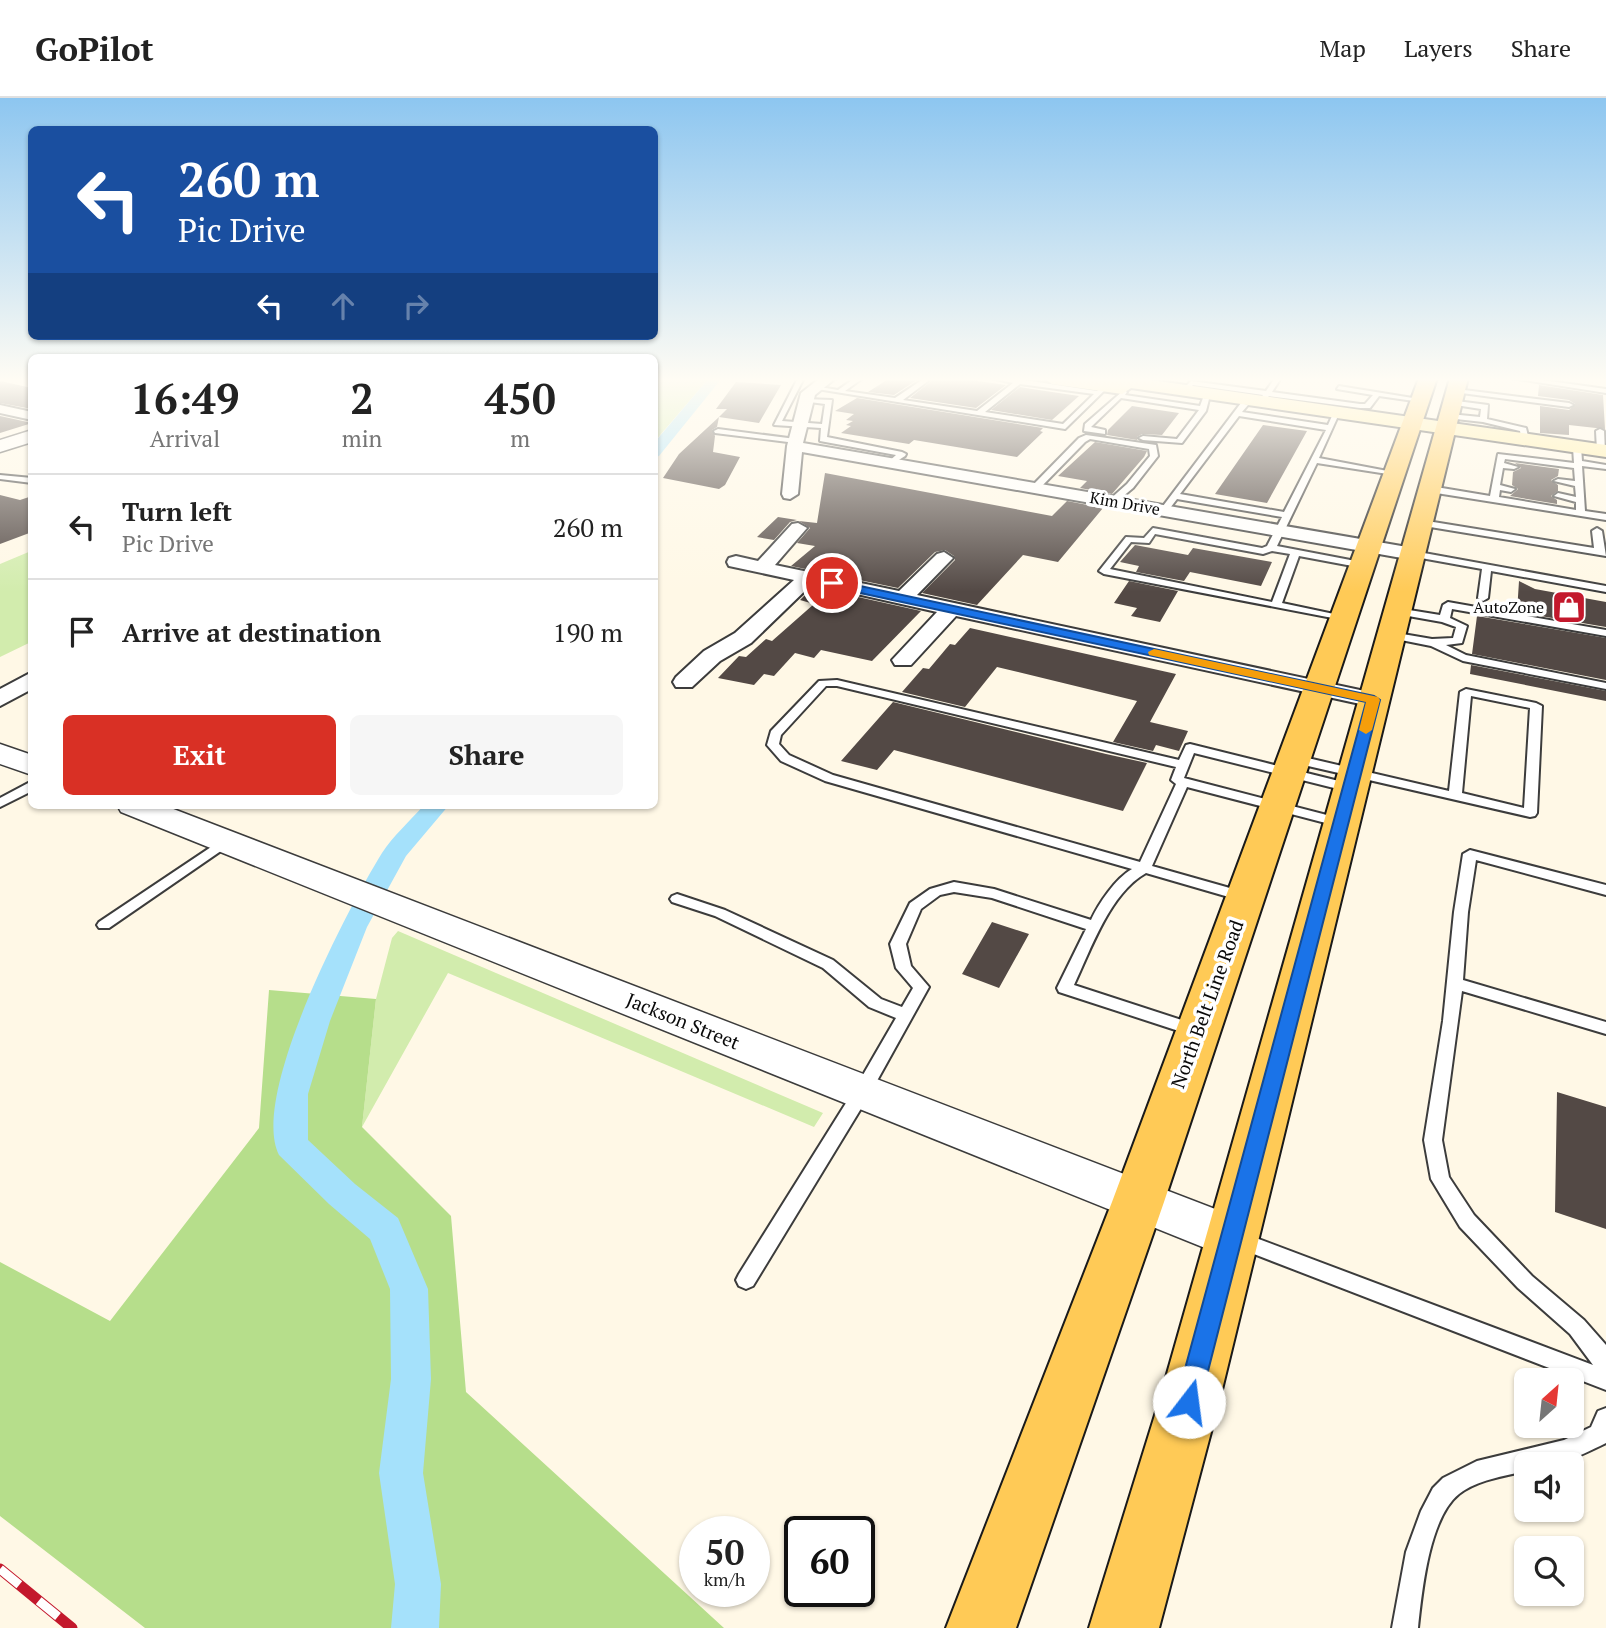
<!DOCTYPE html>
<html lang="en">
<head>
<meta charset="utf-8">
<style>
	body { margin:0; font-family:"PT Serif",serif; background:#f6f6f6; color:#222; height:100vh; display:flex; flex-direction:column; font-size:26px; white-space:nowrap }
	* { box-sizing:border-box; margin:0 }
	p { font-size:23px; color:#767676 }
	.icon { flex:none; width:38px; height:38px; fill:none; stroke:currentColor; stroke-width:2; stroke-linecap:round; stroke-linejoin:round }
	.map { position:relative; flex:1; overflow:hidden }
	.side { position:absolute; left:28px; top:256px; width:630px; height:455px; display:flex; flex-direction:column; background:#fff; border-radius:10px; box-shadow:0 2px 5px #0004 }
	.side>* { flex:none }
	.banner { position:absolute; left:28px; top:28px; width:630px; height:214px; border-radius:10px; box-shadow:0 2px 5px #0004; background:#1a4fa0; color:#fff; overflow:hidden }
	.needle { width:46px; rotate:27deg }
	.buttons { position:absolute; left:1514px; top:1270px; display:grid; gap:14px }
	.buttons a { display:grid; place-items:center; width:70px; height:70px; border-radius:10px; background:#fff; box-shadow:0 2px 5px #0004; font-size:35px }
	.speed { position:absolute; left:679px; top:1418px; display:flex; gap:14px; font-size:35px; font-weight:700; text-align:center }
	.speed>* { display:grid; place-content:center; width:91px; height:91px; border-radius:50%; background:#fff; box-shadow:0 2px 5px #0004; line-height:1 }
	.speed small { font-size:18px; font-weight:400 }
	.speed .limit { border:4px solid #111; border-radius:10px; background:#fff; color:#111 }
	.pin { position:absolute; display:grid; place-items:center; width:60px; height:60px; color:#fff; margin:-30px; border:4px solid #fff; border-radius:50%; box-shadow:0 2px 7px #0007 }
	.me { position:absolute; width:77px; margin:-38px; rotate:15deg; stroke-linejoin:round; filter:drop-shadow(0 0 5px #0008) }
	.turn { display:flex; align-items:center; gap:24px; height:147px; padding:0 35px; font-size:32px }
	.turn .icon { width:91px; height:91px; stroke-width:2.5 }
	.turn b { display:block; font-size:49px; line-height:60px }
	.lanes { display:flex; align-items:center; height:66px; padding:0 35px; background:#0003; justify-content:center; gap:35px; direction:ltr }
	.lanes .off { opacity:.35 }
	.eta { display:flex; justify-content:space-evenly; align-items:center; height:119px; text-align:center }
	.eta b { font-size:42px; font-weight:800; line-height:49px }
	.primary-button { display:flex; gap:14px; margin-top:auto; padding:14px 35px }
	.primary-button a { flex:1; height:80px; border-radius:10px; background:#d93025; color:#fff; font-size:28px; font-weight:800; line-height:80px; text-align:center }
	.primary-button a+a { background:#f6f6f6; color:#222 }
	ul { padding:0; list-style:none }
	li { display:flex; align-items:center; gap:21px; height:105px; padding:0 35px; border-top:2px solid #e0e0e0 }
	li div { flex:1 }
	li b { display:block; font-size:26px }
	li em { font-style:normal }
	header { display:flex; align-items:center; gap:42px; box-sizing:border-box; height:98px; padding:0 35px; background:#fff; border-bottom:2px solid #e0e0e0 }
	header strong { font-size:33px }
	nav { display:flex; gap:38px; margin-inline-start:auto; font-size:24px }
	.map>svg:first-child { display:block }
	.green { fill:#d2ecad }
	.forest { fill:#b6de8b }
	.lines { fill:none; stroke-linecap:round; stroke-linejoin:round }
	.canal { fill:#a5e1fb; fill-rule:evenodd }
	.building { fill:#534945 }
	.service-casing { stroke:#3c3c3c; stroke-width:4 }
	.minor-casing { stroke:#3c3c3c; stroke-width:4 }
	.tertiary-casing { stroke:#3c3c3c; stroke-width:3 }
	.secondary-casing { stroke:#2b2b2b; stroke-width:4 }
	.primary-casing { stroke:#1a1a1a; stroke-width:4 }
	.service { fill:#fff; fill-rule:evenodd }
	.minor { fill:#fff; fill-rule:evenodd }
	.tertiary { fill:#fff; fill-rule:evenodd }
	.secondary { fill:#ffeea1; fill-rule:evenodd }
	.primary { fill:#ffca56; fill-rule:evenodd }
	.rail-casing { stroke:#c3182c; stroke-width:11 }
	.rail { stroke:#fff; stroke-width:9; stroke-dasharray:25; stroke-linecap:butt }
	.route { fill:#1a73e8; stroke:#114b97; stroke-width:2 }
	.slow { fill:#f59e0b }
	.labels { text-anchor:middle; stroke-width:7; stroke-linejoin:round; paint-order:stroke }
	.far-street-label { font-size:16px; fill:#090909; stroke:#fff }
	.far-poi-label { font-size:16px; fill:#090909; stroke:#fff; text-anchor:end }
	.street-label { font-size:19px; fill:#090909; stroke:#fff }
</style>
</head>
<body>
<header>
<strong>GoPilot</strong>
<nav><a>Map</a><a>Layers</a><a>Share</a></nav>
</header>
<div class="map">
<svg width="1606" height="1530" viewBox="0 0 1606 1530">
	<rect width="100%" height="100%" fill="#fff8e6"/>
	<path class="green" d="M655 280H709L655 343 654 280Z
		M31 453V544L0 559V466Z
		M398 833 823 1015 814 1029 448 875 362 1029 376 901 392 840Z"/>
	<path class="forest" d="M269 892 376 901 362 1029 451 1118 466 1294 724 1530H145L0 1418V1164L110 1223 259 1030Z"/>
	<g class="lines">
		<path class="canal" d="M709 280H722L659 358 654 359V345Z
			M424 707H449L406 758 367 829 330 923 308 996V1042L355 1086 398 1120 428 1191 431 1281 423 1375 441 1486 439 1530H391L395 1486 379 1375 391 1281 390 1191 370 1141 329 1106 279 1057C249 998 348 810 382 755 393 738 410 723 424 707Z"/>
	</g>
	<path class="building" d="M890 280H920L894 297 868 294Z
		M935 280H957L1006 287 976 310 910 300Z
		M0 283 32 290V311L0 305Z
		M736 284 781 287 759 325 719 319 727 311H716Z
		M1539 287 1603 297 1605 331 1569 327V337L1540 335V308L1569 312 1575 306 1569 302 1538 298Z
		M1020 289 1032 291 1079 298 1052 322 991 312Z
		M857 300 1043 330 1040 333 1043 334 1017 359 914 342 909 346 841 335 851 328 846 327 853 323 846 322 854 316 835 313Z
		M1132 308 1179 315 1162 337 1142 336 1137 339V342L1107 337 1108 332Z
		M0 318 32 325 0 335Z
		M719 319 717 329 712 332 715 338 713 354 740 359 725 387 719 391 663 380 679 356Z
		M1263 327 1307 333 1267 405 1215 396Z
		M1095 344 1147 353 1144 359 1112 396 1080 390 1087 383 1058 378Z
		M1515 365 1559 371 1558 378 1551 382 1558 387V393L1551 398 1557 402V406L1510 398 1518 391 1512 387 1513 374 1521 370Z
		M825 375 1052 418 1067 403 1103 410 1058 464 1023 457 977 507 922 495 955 462 954 458 945 452 935 454 898 490 791 468 815 448 797 445 810 430 799 423 817 425Z
		M0 397 20 402 32 398V434L0 446Z
		M778 419 797 422 790 424 774 442 757 439Z
		M1135 447 1188 457 1193 450 1272 464 1261 488 1190 474 1184 483 1136 474 1139 468 1120 464Z
		M1129 483 1178 493 1160 524 1131 518 1137 510 1114 505Z
		M1519 483 1535 491 1606 504V529L1517 514Z
		M813 489 921 513 872 563 821 552 814 560 795 555 774 578 764 576 754 587 718 580 739 558 746 559 766 541 772 543 814 506 800 502Z
		M1477 518 1606 540V582L1472 556Z
		M970 530 1176 576 1150 624 1188 633 1179 653 1156 647 1153 653 1113 644 1137 603 997 569 965 609 902 594 923 570 929 571 950 546 955 547Z
		M1471 567 1606 593V603L1470 576Z
		M893 604 1106 656 1147 665 1123 713 894 652 877 672 841 663Z
		M992 824 1029 836 999 890 962 876Z
		M1557 994 1606 1009V1131L1555 1114Z"/>
	<g class="lines">
		<g class="service-casing">
			<path id="service" d="M798 280H804L782 323 822 326 825 306 802 303 806 301 832 302 827 339 902 354 906 356 905 358 891 367 887 365 896 357 820 343 821 330 774 327Z
				M855 280H863L845 293 895 300 925 280H932L903 302 977 313 1013 285 991 280H1025L1024 282 1097 293 1104 287 1109 288 1065 331 811 290 814 288 838 292ZM1020 286 1094 296 1063 326 985 314Z
				M1275 280H1281L1272 294 1360 306H1365L1373 297 1337 291 1339 288 1425 302 1421 304 1379 298 1370 310H1360L1269 298 1263 304 1259 302 1263 297 1193 287 1187 293 1182 292 1191 283 1266 293Z
				M1511 280H1528L1606 291V295Z
				M1456 291 1569 305 1573 307 1569 309 1454 294Z
				M1124 292 1127 294 1125 297 1200 308 1203 300 1209 301 1206 313 1182 345 1143 342 1139 340 1143 338 1177 341 1199 312 1121 300 1091 329 1105 332V336L1084 333 1085 326Z
				M1449 302 1488 307 1487 321 1526 330 1529 342 1522 344 1520 333 1483 324 1447 320 1446 318 1450 316 1480 319 1481 311 1449 306Z
				M1241 305 1248 307 1242 314 1328 327 1332 318H1338L1319 360 1398 375 1394 377 1317 365 1277 448 1366 465 1368 467 1363 470 1299 458 1282 505 1348 519V523L1104 476 1099 473 1126 439 1144 440 1153 430 1262 450 1267 448 1282 419 1177 401 1167 414 1160 412ZM1239 318 1326 332 1284 414 1180 396ZM1155 436 1263 456 1272 453 1290 456 1272 504 1110 471 1131 444 1149 445Z
				M718 331 796 341 800 343 796 345 715 335 714 333Z
				M1600 331 1604 333 1605 353 1601 355 1597 353 1596 333Z
				M1086 337 1156 347 1158 358 1133 390 1115 405 1108 403 1127 386 1150 358 1149 351 1090 341 1085 344 1038 392H1032V388L1079 340Z
				M1577 347 1581 349 1582 363 1606 367V371L1582 368 1585 413 1606 416V422L1430 394 1426 391 1430 388 1490 398 1498 356 1574 365 1573 349ZM1505 361 1574 370 1575 383 1558 381 1554 383 1575 388 1576 399 1558 395 1554 398 1576 404V412L1499 399 1500 392 1511 394 1515 391 1500 387 1503 370 1514 371 1518 369 1504 365Z
				M0 377 32 380V385L0 381Z
				M1421 422 1594 450 1592 433 1597 430 1602 433 1606 458 1418 427V423Z
				M1413 453 1606 488V494L1491 473 1488 500 1483 503 1478 500 1482 471 1410 458 1408 456Z
				M1448 504 1606 532V538L1452 511 1450 520 1467 528 1462 545 1446 547 1466 557 1606 585V591L1463 563 1431 548 1391 540 1386 537 1391 534 1432 541 1453 540 1456 529 1442 524 1397 516 1392 513 1397 510 1440 517 1443 507Z
				M837 582 1179 662 1186 647 1190 646 1355 687 1356 690 1350 694 1194 655 1184 680 1346 722 1348 725 1341 729 1187 689 1152 768 1251 796 1253 799 1246 804 1146 775C1110 795 1091 851 1074 887L1200 928 1202 932 1200 936 1194 938 1059 894 1057 890 1086 831 992 800 954 794 940 797 921 811 906 846 911 868 929 889 868 999 753 1188 746 1191 739 1188 736 1182 739 1176 856 989 896 920 869 909 823 870 715 818 672 804 670 801 672 798 677 796 725 812 833 862 881 901 902 909 913 890 896 870 890 846 910 805 930 791 954 784 994 791 1091 822C1099 805 1115 781 1132 771L825 683 781 663 767 647 771 633 819 583ZM826 588H837L1176 669 1171 682 1176 686 1140 764 833 677 789 657 779 646 781 637Z
				M1466 591 1536 605 1542 608 1537 715 1535 718 1530 719 1295 665 1289 661 1295 657 1449 693 1460 594ZM1471 598 1530 610 1524 710 1462 695Z
				M32 683V693L0 709V700Z
				M226 739 231 740 233 743 231 746 109 830H99L97 827 99 824Z
				M1470 752 1606 787V797L1476 762 1468 814 1463 882 1606 924V936L1462 893 1442 1042 1449 1079 1474 1117 1532 1178 1584 1222 1606 1247V1292L1233 1148 1230 1142 1233 1136 1240 1134 1593 1267 1570 1236 1518 1190 1460 1129 1431 1081 1424 1042 1443 923 1454 814 1463 756Z
				M1606 1310V1345C1573 1361 1563 1367 1526 1367V1373C1504 1378 1477 1382 1459 1396 1429 1420 1422 1493 1418 1530H1392L1406 1454 1421 1413 1433 1390 1443 1380 1477 1363 1564 1342 1591 1329 1598 1313Z"/>
		</g>
		<g class="minor-casing">
			<path id="minor" d="M820 280H836L815 297 803 345 1413 450 1422 456 1413 462 802 354 798 396 790 401 784 400 782 396 787 348 801 295Z
				M0 307 32 314V322L0 315Z
				M798 425 807 430 775 467 899 493 937 456 944 454 953 460 917 497 1374 595 1382 597 1386 602 1382 607 1374 609 956 518 911 567H895L892 562 937 514 812 486 751 545 720 563 692 589H676L673 584 676 579 704 553 735 535 794 482 729 468 727 464 729 460 736 458 758 463 792 426Z
				M32 574V591L0 608V591Z"/>
		</g>
		<g class="tertiary-casing">
			<path id="tertiary" d="M32 332V344L0 354V342Z
				M0 646 32 657V677L0 666Z
				M117 707H163L1249 1124 1257 1139 1249 1154 1232 1160 1215 1154 121 714Z"/>
		</g>
		<g class="secondary-casing">
			<path id="secondary" d="M1043 280H1137L1606 347V359L1131 290 1122 296 1052 286Z"/>
		</g>
		<g class="primary-casing">
			<path id="primary" d="M1419 280H1437L1164 1104 1016 1530H946L1112 1104Z
				M1450 280H1468L1219 1304 1159 1530H1089L1159 1304Z"/>
		</g>
		<use href="#service" class="service"/>
		<use href="#minor" class="minor"/>
		<use href="#tertiary" class="tertiary"/>
		<use href="#secondary" class="secondary"/>
		<use href="#primary" class="primary"/>
		<g class="rail-casing">
			<path id="rail" d="M0 1471 72 1530"/>
		</g>
		<use href="#rail" class="rail"/>
	</g>
	<linearGradient id="sky" x2="0" y2="1"><stop stop-color="#8dc6f0"/><stop offset="0.57" stop-color="#fffcf4"/><stop offset="1" stop-color="#fffcf4" stop-opacity="0"/></linearGradient>
	<rect width="1606" height="494" fill="url(#sky)"/>
	<path class="route" d="M832 482 1374 598 1380 602 1198 1312 1189 1316 1180 1312 1176 1304 1366 604 828 488 826 485Z"/>
	<path class="slow" d="M1154 551 1378 599 1380 602 1372 632 1366 636 1359 632 1366 604 1149 557 1148 554Z"/>
	<defs>
		<g id="shop-square" transform="scale(1.75)"><rect x="-9" y="-9" width="18" height="18" rx="4" fill="#c3182c" stroke="#fff"/><path d="M-5-2.5h2.3a2.7 3.5 0 0 1 5.4 0H5L5.5 6h-11ZM-1.5-2.5h3a1.5 2.3 0 0 0-3 0Z" fill="#fff"/></g>
	</defs>
	<g fill-rule="evenodd">
		<use href="#shop-square" x="1569" y="509"/>
	</g>
	<g class="labels">
		<g class="far-street-label">
			<text transform="translate(1125 405) rotate(10)" y="6">Kim Drive</text>
		</g>
		<g class="far-poi-label">
			<text x="1544" y="515">AutoZone</text>
		</g>
		<g class="street-label">
			<text transform="translate(1207 906) rotate(-70)" y="7">North Belt Line Road</text>
			<text transform="translate(683 923) rotate(22)" y="7">Jackson Street</text>
		</g>
	</g>
</svg>
<div class="buttons">
<a><svg class="needle" viewBox="-14 -14 28 28"><path d="M0-13l5 13h-10z" fill="#e53935"/><path d="M0 13l5-13h-10z" fill="#767676"/></svg></a>
<a><svg class="icon" aria-label="sound" viewBox="0 0 24 24"><path d="M4 9h4l5-4v14l-5-4H4zM17 9q2 3 0 6"/></svg></a>
<a><svg class="icon" aria-label="search" viewBox="0 0 24 24"><circle cx="10" cy="10" r="6"/><path d="M15 15l6 6"/></svg></a>
</div>
<div class="speed"><div>50<small>km/h</small></div><div class="limit">60</div></div>
<div class="pin" style="left:832px;top:485px;background:#d93025"><svg class="icon" aria-label="arrive" viewBox="0 0 24 24"><path d="M6 21V4h12l-3 4 3 4H6"/></svg></div>
<svg class="me" style="left:1189px;top:1304px" viewBox="-20 -20 40 40"><circle r="19" fill="#fff"/><path d="M0-13L10 11 0 6-10 11z" fill="#1a73e8"/></svg>
<div class="banner">
<div class="turn"><svg class="icon" aria-label="left" viewBox="0 0 24 24"><path d="M17 20v-9H6M10 6l-5 5 5 5"/></svg><div><b>260 m</b>Pic Drive</div></div>
<div class="lanes"><svg class="icon" aria-label="left" viewBox="0 0 24 24"><path d="M17 20v-9H6M10 6l-5 5 5 5"/></svg><svg class="icon off" aria-label="ahead" viewBox="0 0 24 24"><path d="M12 20V5M6 11l6-6 6 6"/></svg><svg class="icon off" aria-label="right" viewBox="0 0 24 24"><path d="M7 20v-9h11M14 6l5 5-5 5"/></svg></div>
</div>
<section class="side">
<div class="eta">
<div><b>16:49</b><p>Arrival</p></div>
<div><b>2</b><p>min</p></div>
<div><b>450</b><p>m</p></div>
</div>
<ul>
<li><svg class="icon" aria-label="left" viewBox="0 0 24 24"><path d="M17 20v-9H6M10 6l-5 5 5 5"/></svg><div><b>Turn left</b><p>Pic Drive</p></div><em>260 m</em></li>
<li><svg class="icon" aria-label="arrive" viewBox="0 0 24 24"><path d="M6 21V4h12l-3 4 3 4H6"/></svg><div><b>Arrive at destination</b></div><em>190 m</em></li>
</ul>
<div class="primary-button"><a>Exit</a><a>Share</a></div>
</section>
</div>
</body>
</html>
